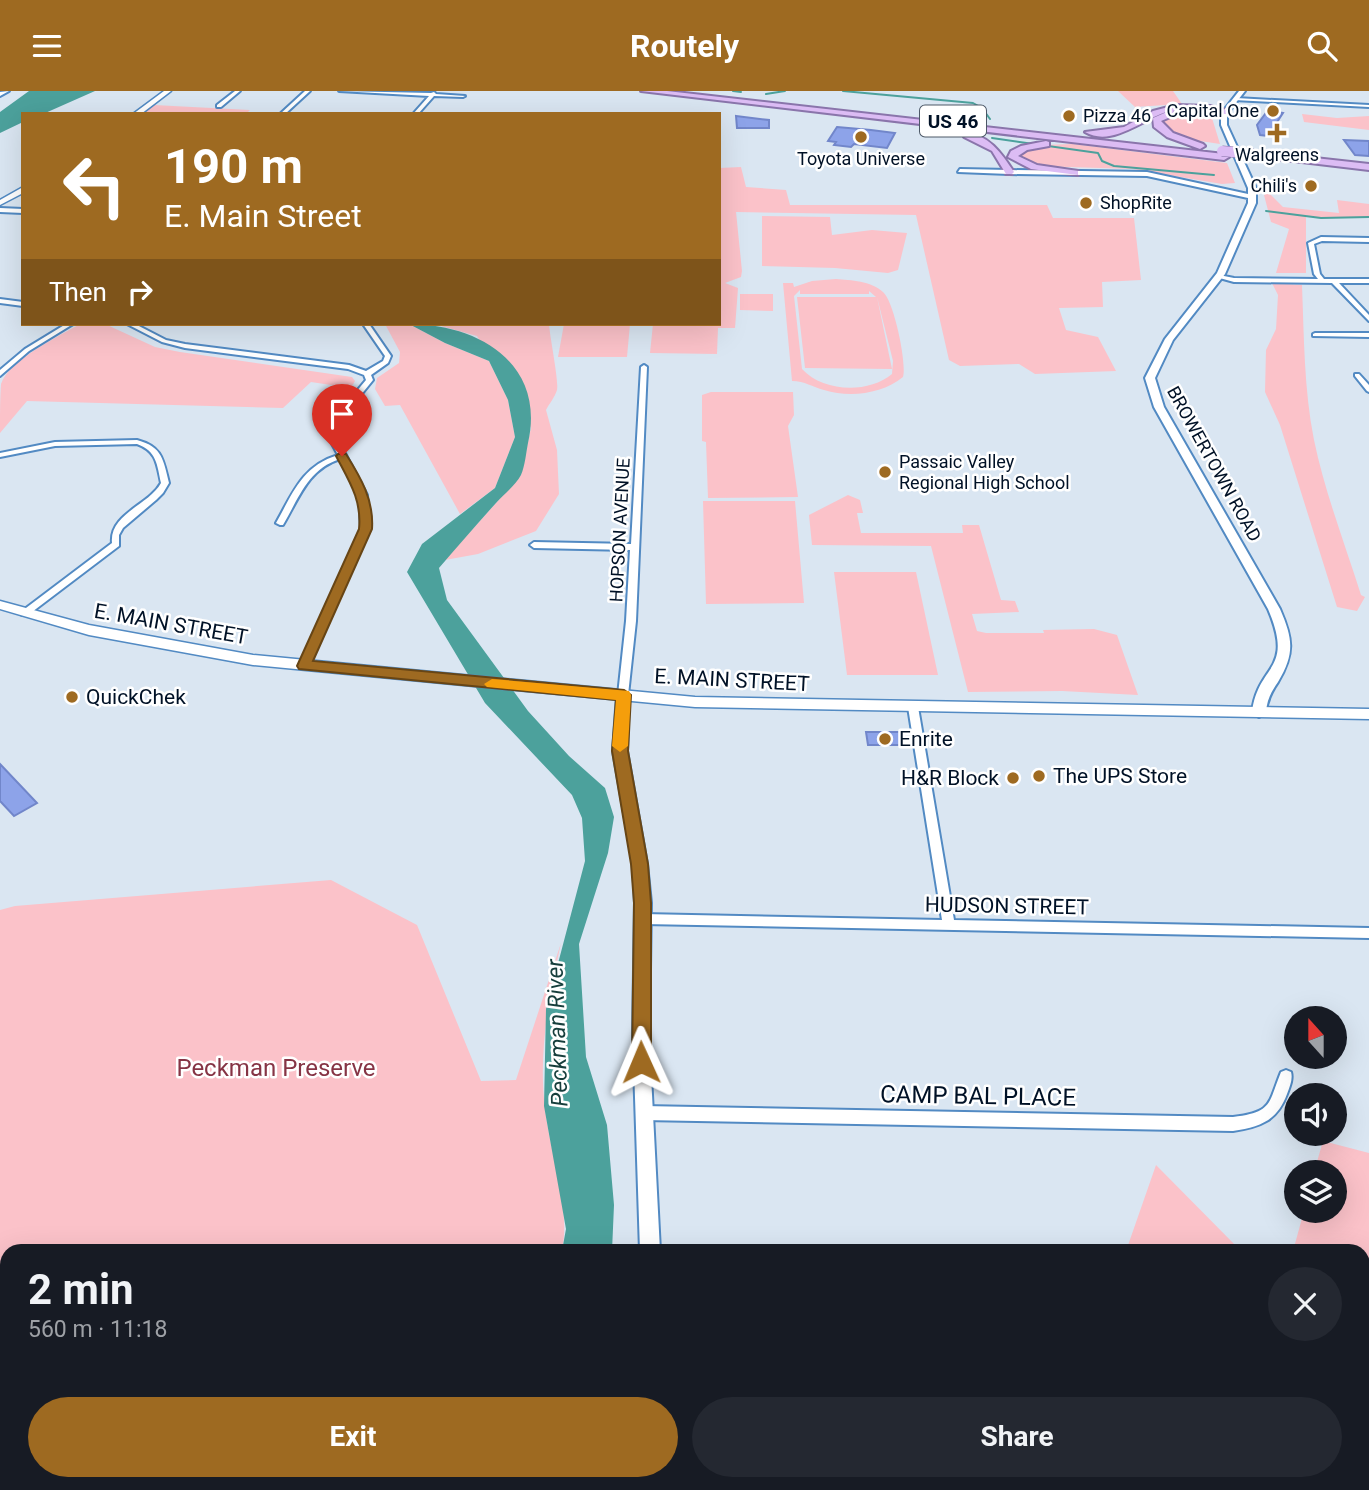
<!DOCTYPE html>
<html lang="en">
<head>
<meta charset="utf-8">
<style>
	body { margin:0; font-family:Roboto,sans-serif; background:#242831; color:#f1f3f6; height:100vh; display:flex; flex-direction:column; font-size:26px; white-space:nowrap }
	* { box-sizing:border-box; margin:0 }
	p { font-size:23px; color:#9ea1a6 }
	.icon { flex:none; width:38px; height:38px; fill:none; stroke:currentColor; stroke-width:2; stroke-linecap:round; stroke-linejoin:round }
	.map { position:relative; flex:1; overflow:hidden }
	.drawer { position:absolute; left:0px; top:1153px; width:1370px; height:247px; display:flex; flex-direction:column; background:#171b24; border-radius:21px 21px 0 0; box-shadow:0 7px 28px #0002 }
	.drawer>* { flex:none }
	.banner { position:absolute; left:21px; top:21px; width:700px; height:214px; border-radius:0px; box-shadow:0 7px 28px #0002; background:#9e6a21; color:#fff; overflow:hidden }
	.needle { width:46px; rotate:339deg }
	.fabs { position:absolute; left:1284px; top:915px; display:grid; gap:14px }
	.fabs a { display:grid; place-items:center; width:63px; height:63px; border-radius:50%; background:#171b24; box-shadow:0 7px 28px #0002; font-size:35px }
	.pin { position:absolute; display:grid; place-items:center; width:60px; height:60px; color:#fff; margin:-72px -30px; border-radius:50% 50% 50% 0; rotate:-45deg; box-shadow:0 0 7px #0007 }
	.pin .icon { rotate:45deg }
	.me { position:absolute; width:77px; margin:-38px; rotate:359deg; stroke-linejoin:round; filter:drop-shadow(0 0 5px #0008) }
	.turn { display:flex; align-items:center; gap:24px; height:147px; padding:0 28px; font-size:32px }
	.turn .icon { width:91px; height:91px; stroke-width:2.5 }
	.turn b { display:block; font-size:49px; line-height:60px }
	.then { display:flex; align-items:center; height:66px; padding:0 28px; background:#0003; gap:14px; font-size:26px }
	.round { display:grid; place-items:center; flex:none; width:74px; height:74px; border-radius:37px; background:#242831 }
	.summary { display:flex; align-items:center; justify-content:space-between; height:119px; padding:0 28px }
	h1 { font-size:42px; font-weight:700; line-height:52px }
	.button { display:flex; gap:14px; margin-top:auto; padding:14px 28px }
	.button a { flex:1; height:80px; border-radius:42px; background:#9e6a21; color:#fff; font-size:28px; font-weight:700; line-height:80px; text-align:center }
	.button a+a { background:#242831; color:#f1f3f6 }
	header { display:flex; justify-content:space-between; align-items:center; height:91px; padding:0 28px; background:#9e6a21; color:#fff; font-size:32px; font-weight:700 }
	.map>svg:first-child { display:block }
	.green { fill:#fbc2c9; fill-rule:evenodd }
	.water { fill:#4ca19c }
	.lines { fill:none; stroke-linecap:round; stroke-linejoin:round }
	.stream { stroke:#4ca19c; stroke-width:2 }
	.building { fill:#8da3e9; stroke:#7186ca; stroke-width:2 }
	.minor-casing { stroke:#528ac3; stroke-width:4 }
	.tertiary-casing { stroke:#528ac3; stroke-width:4 }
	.secondary-casing { stroke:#528ac3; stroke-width:3 }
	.trunk-casing { stroke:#8a75ab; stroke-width:4 }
	.minor { fill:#fff; fill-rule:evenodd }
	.tertiary { fill:#fff; fill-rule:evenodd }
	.secondary { fill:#fff; fill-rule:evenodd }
	.trunk { fill:#dcbcf4; fill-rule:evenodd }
	.trunk-bridge-casing { stroke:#8a75ab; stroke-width:11; stroke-linecap:butt }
	.trunk-bridge { stroke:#dcbcf4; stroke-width:10 }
	.route { fill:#9e6a21; stroke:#674515; stroke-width:2 }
	.slow { fill:#f59e0b }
	.poi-dot { fill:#9e6a21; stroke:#fff; stroke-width:2.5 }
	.labels { text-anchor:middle; stroke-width:5; stroke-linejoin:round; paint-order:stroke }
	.far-poi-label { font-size:18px; fill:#001126; stroke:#fff; text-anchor:start }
	.far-street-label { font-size:18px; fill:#001126; stroke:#fff }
	.shield { fill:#fff; stroke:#4c5867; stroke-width:2 }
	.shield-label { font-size:19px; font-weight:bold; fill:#001126 }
	.street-label { font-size:21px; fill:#001126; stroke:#fff }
	.poi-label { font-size:21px; fill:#001126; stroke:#fff; text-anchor:start }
	.water-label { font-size:23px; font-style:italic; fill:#163e3c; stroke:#fff }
	.near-park-label { font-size:24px; fill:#863445; stroke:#fff }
	.near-street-label { font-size:24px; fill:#001126; stroke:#fff }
</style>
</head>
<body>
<header><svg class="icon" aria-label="menu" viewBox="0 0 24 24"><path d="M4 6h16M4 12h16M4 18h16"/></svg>Routely<svg class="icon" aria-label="search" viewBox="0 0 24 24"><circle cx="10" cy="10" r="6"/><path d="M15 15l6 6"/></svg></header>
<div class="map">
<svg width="1369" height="1399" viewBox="0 0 1369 1399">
	<rect width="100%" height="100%" fill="#dae6f2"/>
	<path class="green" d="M1118 0H1173L1182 13 1135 16Z
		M154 14 250 19 246 23H142Z
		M1188 21H1200L1212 27 1220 53 1187 48 1164 37 1161 28 1172 23Z
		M1302 23 1337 27 1369 25V39L1304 31Z
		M1073 53 1227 72 1235 92 1222 93 1132 78 1036 75 1016 68 1017 61 1043 54Z
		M741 76 746 96 786 99 790 114H1047L1053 127H1134L1141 189 1102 191 1103 216 1059 217 1066 239 1098 246 1116 280 1035 283 1019 273 960 275 949 269 916 124 736 121 742 180 741 186 725 192 738 197 735 237H718L717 263 650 262 653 233H719V77Z
		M1268 101 1283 116 1339 122 1337 109 1369 113V127L1306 126V182H1276L1289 138 1271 131 1264 104Z
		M762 125 830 126 832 144 872 139 907 142 898 179 888 182 835 177 762 175Z
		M836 188C851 189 871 190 883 201 894 210 907 273 903 286 882 303 850 307 824 299 812 296 805 290 792 290L783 192H793L794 196 812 190ZM800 199V203H869V200L876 206H797L805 277 892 278 877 206 893 270 892 283C868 303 823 301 802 278L794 205Z
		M1272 192 1302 194C1304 245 1304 299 1314 349 1325 402 1345 453 1361 504L1365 506 1357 520 1337 516 1280 334 1265 301 1266 259 1276 238 1278 204Z
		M740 203H773V220L740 219Z
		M80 233H105L155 256 180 261 352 286 355 290 351 297 311 291 283 317 27 310 0 342C0 328 0 306 1 293 9 269 59 245 80 233Z
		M385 233H409L445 252 489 270 508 309 515 346 495 397 460 423 400 314 385 315 375 298 377 287 399 272 400 261Z
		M434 233H549C550 247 559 290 557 299 555 306 549 313 546 319L557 359 559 403 536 440 478 463 445 469 521 384 531 337 477 245Z
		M564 233H630L627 266H558Z
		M711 301H793L794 324 788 335 798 406 708 407 706 351 702 350V304Z
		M848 404 860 409 863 422H857L861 442H963L962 434H979L1001 509 1015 510 1019 521 972 523 977 540 986 542H1044L1043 539 1094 538 1117 544 1138 604 1062 600 968 601 931 455 812 454 809 424Z
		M703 410H795L804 512 706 513Z
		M834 481H916L938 584H847Z
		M331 789 417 834 481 990 516 989 561 852C549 905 538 962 545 1017 550 1064 571 1113 562 1160H7V1393H444L441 1399H0V819L15 815Z
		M1323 1050 1369 1062V1399H1291L1290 1393H1363V1160H1293L1304 1120H1335V1082L1314 1081Z
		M1156 1074 1241 1160H1126Z"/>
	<path class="water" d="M29 0H95L43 23H23V31L0 42V21Z
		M409 233C479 233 546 273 528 352 526 362 525 375 521 384 516 394 503 404 496 412 477 433 458 455 439 477L447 509 528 620 569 665 605 697 614 726 608 762 579 853 586 966 607 1034 614 1114 612 1160H562L566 1138 544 1015 546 918 585 770 582 727 572 704 485 612 407 481 422 453 495 397 515 346 508 309 489 270 445 252Z"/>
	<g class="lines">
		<path class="stream" d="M733 0 741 1
			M843 0 973 12 982 17 990 28
			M766 3 785 0
			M992 47 1098 62 1102 70 1114 75 1214 84
			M1266 120 1321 127 1369 126"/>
	</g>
	<path class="building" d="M1268 19 1283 22 1268 45 1260 44 1257 34Z
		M736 25 769 29V37H737Z
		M837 36 871 39 895 42 887 57 854 53 851 56 834 54 836 51 828 50Z
		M1344 49 1369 50V65L1355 64Z
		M866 641H902L905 654H868Z
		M0 673 37 712 14 725 0 710Z"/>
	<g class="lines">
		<g class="minor-casing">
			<path id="minor" d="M235 0H240L221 16H217V14Z
				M305 0H310L285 23H280Z
				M339 0 431 2 434 1 436 3 465 5 463 6 434 5 418 23H413L429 5Z
				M1236 7 1369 14V16L1234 9Z
				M960 78 1009 79 1012 81 1009 83 958 81Z
				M0 117 23 118V122L0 121Z
				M1321 146 1369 147V151L1322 150 1314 153 1320 183 1324 188H1369V192H1339L1369 224V230L1332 192 1234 191 1216 186 1219 184 1234 187 1318 188 1314 183 1308 152Z
				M0 208 23 211V215L0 212Z
				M66 233H73L29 260 0 285V279L25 258Z
				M127 233H135L166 249 185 253 349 274 366 280 383 270 385 265 363 233H369L391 265 388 272 371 284 373 289 343 326 338 349 367 404 369 438 307 577H301L299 575 361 438 359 404 340 368C308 378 299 407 283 434H280L276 432C293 402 302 375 338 364L330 349 335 326 366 289 364 284 348 278 185 257 162 251Z
				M1315 242H1369V246L1313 245V243Z
				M644 274 647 276 636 530 628 604 623 607 618 604 626 530 630 459 534 457 530 454 534 451 631 453 641 276Z
				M1355 283H1359L1369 294V301L1367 300 1355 285Z
				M137 349C163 356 163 369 169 392L163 402 156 409 123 437 119 444V455L28 524H22V520L112 452C109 423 149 414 161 392 157 374 157 360 137 353L55 355 0 366V362L55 351Z
				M913 612 918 616 954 829 1369 837V847L643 833 639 832 637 828 639 824 643 823 942 829 908 616Z
				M1286 979 1291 981C1293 988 1290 995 1287 1003 1277 1030 1260 1036 1233 1040L643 1029 638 1027 636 1022 638 1017 643 1015 1233 1026C1273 1021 1268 1013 1281 981Z
				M1050 1393H1066L1067 1399H1051Z"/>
		</g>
		<g class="tertiary-casing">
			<path id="tertiary" d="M9 0 0 5V1Z
				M1239 0H1245L1227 23V34L1256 97V112L1225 183 1173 249 1155 287 1164 316 1280 518C1293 548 1295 562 1278 591 1271 601 1267 609 1266 621L1259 626 1252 621C1258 572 1295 581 1268 518L1154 316 1145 287 1165 248 1217 182 1248 112V107L1147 85 1009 83 1006 81 1009 79 1147 81 1248 103V97L1221 34V23Z
				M623 599 629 604 627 660 647 773 651 812 649 945 660 1160H640L633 945 635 812 633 773 613 660 617 604Z
				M624 1393H646V1399H624Z"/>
		</g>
		<g class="secondary-casing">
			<path id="secondary" d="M164 0H171L141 23H133Z
				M23 96V102L0 114V109Z
				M0 510 89 534 253 564 695 606 1369 618V628L695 616 253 574 89 544 0 518Z"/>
		</g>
		<g class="trunk-casing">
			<path id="trunk" d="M641 0H667L1224 63 1229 66 1224 69Z
				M1176 14 1210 15 1230 20 1226 23 1176 19 1173 20 1175 24 1161 30 1173 42 1203 53 1205 55 1200 58 1167 46 1154 36 1153 27 1169 20C1144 27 1112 57 1085 41L1124 36 1153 20Z
				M964 42C988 42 1002 63 1014 81L1012 83H1006L992 60 964 46Z
				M1046 50 1049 51V55L1027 59 1018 65 1037 74 1078 80V84L1031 78 1008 66 1011 60 1021 55Z
				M1253 60 1369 73V79L1250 65 1248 63Z"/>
		</g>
		<use href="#minor" class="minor"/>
		<use href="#tertiary" class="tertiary"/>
		<use href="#secondary" class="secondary"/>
		<use href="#trunk" class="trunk"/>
		<g class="trunk-bridge-casing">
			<path id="trunk-bridge" d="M1222 60 1253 63"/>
		</g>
		<use href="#trunk-bridge" class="trunk-bridge"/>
	</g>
	<path class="route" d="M338 363H346C361 387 374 409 372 438L313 570 624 599 631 604 628 660 648 773 651 812V971L648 977 641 980 634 977 632 971 634 812 631 773 612 660 616 609 299 578 297 575 359 438C362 409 349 390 336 365Z"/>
	<path class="slow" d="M492 588 629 600 631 604 628 655 620 661 612 655 616 609 487 596 484 593Z"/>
	<g class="poi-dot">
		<circle cx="1273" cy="20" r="7"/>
		<circle cx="1069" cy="25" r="7"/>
		<path d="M1273.5 31.5h7v7h7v7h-7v7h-7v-7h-7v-7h7z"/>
		<circle cx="861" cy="46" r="7"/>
		<circle cx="1311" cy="95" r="7"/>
		<circle cx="1086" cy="112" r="7"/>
		<circle cx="885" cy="381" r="7"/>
		<circle cx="72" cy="606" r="7"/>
		<circle cx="885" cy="648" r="7"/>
		<circle cx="1039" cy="685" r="7"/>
		<circle cx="1013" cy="687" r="7"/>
	</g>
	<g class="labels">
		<g class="far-poi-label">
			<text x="1259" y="26" text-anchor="end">Capital One</text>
			<text x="1083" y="31">Pizza 46</text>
			<text x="1277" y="70" text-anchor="middle">Walgreens</text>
			<text x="861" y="74" text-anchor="middle">Toyota Universe</text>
			<text x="1297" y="101" text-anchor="end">Chili's</text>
			<text x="1100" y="118">ShopRite</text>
			<text x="899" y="377">Passaic Valley<tspan x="899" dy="21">Regional High School</tspan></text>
		</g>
		<g class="far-street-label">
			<text transform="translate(1214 373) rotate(61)" y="6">BROWERTOWN ROAD</text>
			<text transform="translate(620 439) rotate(-87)" y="6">HOPSON AVENUE</text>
		</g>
		<rect class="shield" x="920" y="14.5" width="66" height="31" rx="5"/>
		<g class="shield-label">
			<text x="953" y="37">US 46</text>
		</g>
		<g class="street-label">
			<text transform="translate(171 533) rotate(10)" y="7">E. MAIN STREET</text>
			<text transform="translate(732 589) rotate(3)" y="7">E. MAIN STREET</text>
			<text transform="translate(1007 815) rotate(1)" y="7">HUDSON STREET</text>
		</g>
		<g class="poi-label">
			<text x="86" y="613">QuickChek</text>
			<text x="899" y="655">Enrite</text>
			<text x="1053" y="692">The UPS Store</text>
			<text x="999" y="694" text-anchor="end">H&amp;R Block</text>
		</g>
		<g class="water-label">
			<text transform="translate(557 942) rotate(-92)" y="8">Peckman River</text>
		</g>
		<g class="near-park-label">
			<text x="276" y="985">Peckman Preserve</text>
		</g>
		<g class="near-street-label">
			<text transform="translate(978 1005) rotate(1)" y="8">CAMP BAL PLACE</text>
		</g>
	</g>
</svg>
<div class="fabs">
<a><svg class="needle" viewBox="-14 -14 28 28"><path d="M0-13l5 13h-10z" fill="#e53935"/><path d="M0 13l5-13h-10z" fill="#9ea1a6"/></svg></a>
<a><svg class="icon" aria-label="sound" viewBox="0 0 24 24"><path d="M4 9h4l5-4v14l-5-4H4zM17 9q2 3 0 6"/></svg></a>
<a><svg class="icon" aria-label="layers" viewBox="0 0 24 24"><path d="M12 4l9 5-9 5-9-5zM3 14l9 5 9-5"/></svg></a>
</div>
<div class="pin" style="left:342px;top:365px;background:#d93025"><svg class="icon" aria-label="arrive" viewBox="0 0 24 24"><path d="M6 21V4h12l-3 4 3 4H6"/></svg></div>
<svg class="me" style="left:641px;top:971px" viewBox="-20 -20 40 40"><path d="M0-17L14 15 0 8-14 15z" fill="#9e6a21" stroke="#fff" stroke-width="4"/></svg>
<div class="banner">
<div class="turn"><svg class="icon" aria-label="left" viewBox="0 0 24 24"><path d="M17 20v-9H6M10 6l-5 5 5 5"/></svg><div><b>190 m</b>E. Main Street</div></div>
<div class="then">Then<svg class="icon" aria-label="right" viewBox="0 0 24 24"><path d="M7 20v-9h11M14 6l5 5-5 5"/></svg></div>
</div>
<section class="drawer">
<div class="summary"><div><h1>2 min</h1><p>560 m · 11:18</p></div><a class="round"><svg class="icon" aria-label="close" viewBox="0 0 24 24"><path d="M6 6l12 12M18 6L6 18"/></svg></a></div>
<div class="button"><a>Exit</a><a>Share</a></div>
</section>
</div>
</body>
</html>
